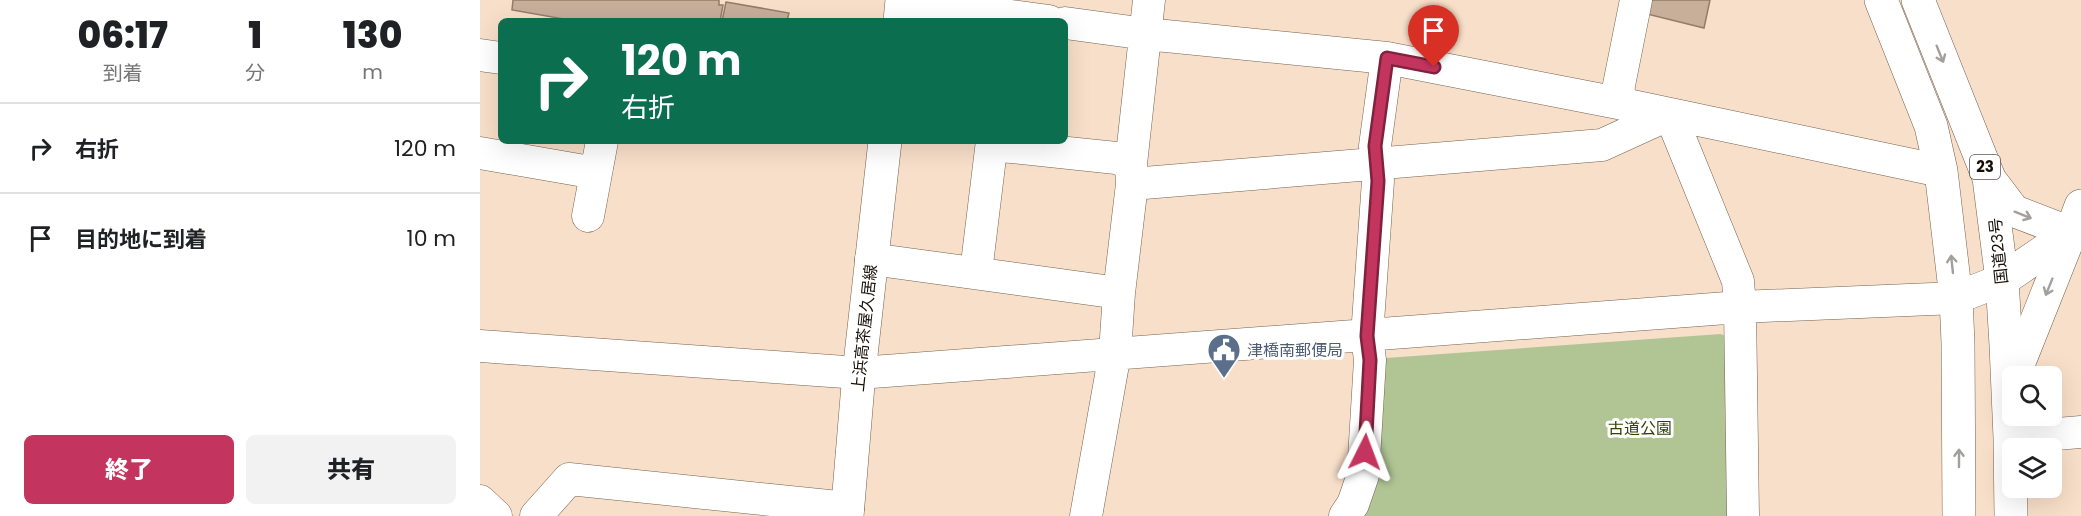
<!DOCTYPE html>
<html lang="ja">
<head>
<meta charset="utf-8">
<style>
	body { margin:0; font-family:Poppins,"Noto Sans JP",sans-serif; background:#f2f2f2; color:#202124; height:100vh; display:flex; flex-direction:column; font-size:22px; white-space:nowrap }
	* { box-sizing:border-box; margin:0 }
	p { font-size:20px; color:#757577 }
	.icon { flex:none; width:33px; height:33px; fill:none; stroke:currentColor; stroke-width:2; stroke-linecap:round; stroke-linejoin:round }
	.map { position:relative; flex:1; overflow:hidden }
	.sheet { display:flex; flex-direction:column; background:#fff; width:480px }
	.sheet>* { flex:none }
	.banner { position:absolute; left:18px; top:18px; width:570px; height:126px; border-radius:9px; box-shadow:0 6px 24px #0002; background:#0b6e4f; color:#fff; overflow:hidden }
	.controls { position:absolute; left:1522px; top:366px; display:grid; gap:12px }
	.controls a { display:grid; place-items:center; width:60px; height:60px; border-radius:9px; background:#fff; box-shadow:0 6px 24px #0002; font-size:30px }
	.pin { position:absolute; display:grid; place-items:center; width:51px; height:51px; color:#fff; margin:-62px -26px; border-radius:50% 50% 50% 0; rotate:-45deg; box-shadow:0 0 6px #0007 }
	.pin .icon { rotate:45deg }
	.me { position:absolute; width:66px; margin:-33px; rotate:3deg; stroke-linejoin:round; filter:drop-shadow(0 0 4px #0008) }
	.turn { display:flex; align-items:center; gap:21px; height:126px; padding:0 24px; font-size:27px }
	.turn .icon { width:78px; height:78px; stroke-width:2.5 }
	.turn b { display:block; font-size:42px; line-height:51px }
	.eta { display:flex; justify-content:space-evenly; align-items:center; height:102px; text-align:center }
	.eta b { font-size:36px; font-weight:800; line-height:42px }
	.cta { display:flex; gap:12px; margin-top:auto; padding:12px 24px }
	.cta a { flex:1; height:69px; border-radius:9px; background:#c3355e; color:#fff; font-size:24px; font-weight:800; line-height:69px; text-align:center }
	.cta a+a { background:#f2f2f2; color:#202124 }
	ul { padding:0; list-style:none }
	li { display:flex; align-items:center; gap:18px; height:90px; padding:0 24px; border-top:2px solid #e0e0e0 }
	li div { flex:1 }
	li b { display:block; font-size:22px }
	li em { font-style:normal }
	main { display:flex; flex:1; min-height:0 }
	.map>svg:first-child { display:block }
	.green { fill:#b0c494 }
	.building { fill:#c7af9a; stroke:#937d69; stroke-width:1.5 }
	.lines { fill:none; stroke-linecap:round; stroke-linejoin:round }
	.minor-casing { stroke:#76614d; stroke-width:33 }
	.major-casing { stroke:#76614d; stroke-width:34 }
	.highway-casing { stroke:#76614d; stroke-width:34 }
	.minor { stroke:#fff; stroke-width:32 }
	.major { stroke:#fff; stroke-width:33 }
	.highway { stroke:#fff; stroke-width:33 }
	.oneway { stroke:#a29f9c }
	.route-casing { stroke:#7f223d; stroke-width:15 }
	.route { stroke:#c3355e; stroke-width:10 }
	.labels { text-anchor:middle; stroke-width:6; stroke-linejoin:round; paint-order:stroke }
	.shield { fill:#fff; stroke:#5c5651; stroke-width:1.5 }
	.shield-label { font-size:15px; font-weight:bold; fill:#160e07 }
	.street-label { font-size:16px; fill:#160e07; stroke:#fff }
	.service-label { font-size:16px; fill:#4e5e75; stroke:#fff; text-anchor:start }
	.park-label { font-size:16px; fill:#304304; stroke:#fff }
</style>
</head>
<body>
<main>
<section class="sheet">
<div class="eta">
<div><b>06:17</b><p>到着</p></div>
<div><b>1</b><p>分</p></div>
<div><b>130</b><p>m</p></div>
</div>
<ul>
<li><svg class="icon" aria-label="right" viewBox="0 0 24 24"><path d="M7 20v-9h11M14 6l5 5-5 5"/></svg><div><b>右折</b></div><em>120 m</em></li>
<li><svg class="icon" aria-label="arrive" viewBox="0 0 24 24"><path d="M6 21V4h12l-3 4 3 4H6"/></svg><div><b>目的地に到着</b></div><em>10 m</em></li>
</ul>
<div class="cta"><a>終了</a><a>共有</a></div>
</section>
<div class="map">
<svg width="1601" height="516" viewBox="0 0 1601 516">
	<rect width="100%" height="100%" fill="#f8dfc9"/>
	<path class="green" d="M1241 334 1247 337 1250 516H879L902 364 906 358Z"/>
	<path class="building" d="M33 0H239V5H243L240 21H95L32 10Z
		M1169 0H1230L1224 28 1167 14Z
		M246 2 309 13 307 21H242Z"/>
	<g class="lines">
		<g class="minor-casing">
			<path id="minor" d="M422 2 569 21
				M585 23 666 34 907 58 1138 103 1461 171
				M0 55 21 58
				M1138 103 1139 85 1156 0
				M1190 114 1258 281 1260 307 1263 516
				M512 145 636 158 651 164
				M0 153 116 173
				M1509 178 1534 211 1591 233 1601 229
				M652 184 1122 145 1190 114
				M108 216 122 141
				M391 259 639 293
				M496 272 512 141
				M0 346 379 373 1260 307 1476 298 1522 280
				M1534 376 1591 233
				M1530 438 1601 432
				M0 501 16 516
				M56 516 89 479 368 508
				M606 516 635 353 639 293 652 184 651 164 669 0
				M865 516 873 504 883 475 890 360 887 336 898 181 895 146 907 58"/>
		</g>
		<g class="major-casing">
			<path id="major" d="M420 21 422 0
				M1522 280 1591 233 1601 206
				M367 516 379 373 405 141"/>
		</g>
		<g class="highway-casing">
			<path id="highway" d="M1401 0 1451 126 1461 171 1476 298 1478 343 1479 516
				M1438 0 1509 178 1522 280 1526 345 1530 438 1531 516"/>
		</g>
		<use href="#minor" class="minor"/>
		<use href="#major" class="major"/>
		<use href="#highway" class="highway"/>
	</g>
	<defs><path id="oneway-shaft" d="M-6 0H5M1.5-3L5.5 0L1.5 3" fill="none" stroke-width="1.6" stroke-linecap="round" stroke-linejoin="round" transform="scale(1.5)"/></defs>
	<g class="oneway">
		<use href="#oneway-shaft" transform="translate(1460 54) rotate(68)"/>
		<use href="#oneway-shaft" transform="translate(1543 215) rotate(22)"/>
		<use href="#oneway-shaft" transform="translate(1472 264) rotate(-96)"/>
		<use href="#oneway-shaft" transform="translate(1569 287) rotate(112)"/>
		<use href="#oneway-shaft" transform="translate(1479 458) rotate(-90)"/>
	</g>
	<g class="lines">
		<g class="route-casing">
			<path id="route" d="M885 452 890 360 887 336 898 181 895 146 907 58 954 67"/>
		</g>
		<use href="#route" class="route"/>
	</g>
	<defs>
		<g id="civic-pin" transform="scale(1.725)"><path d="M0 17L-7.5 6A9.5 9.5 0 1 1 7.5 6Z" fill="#5c6f8a" stroke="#fff"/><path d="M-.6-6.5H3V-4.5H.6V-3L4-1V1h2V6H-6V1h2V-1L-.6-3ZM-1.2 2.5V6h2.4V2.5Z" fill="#fff"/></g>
	</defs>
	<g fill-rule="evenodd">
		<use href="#civic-pin" x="744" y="350"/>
	</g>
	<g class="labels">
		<rect class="shield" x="1490" y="155" width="30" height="24" rx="4.5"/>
		<g class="shield-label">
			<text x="1505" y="172">23</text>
		</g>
		<g class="street-label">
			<text transform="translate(1518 251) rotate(-96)" y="6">国道23号</text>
			<text transform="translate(384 328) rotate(-84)" y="6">上浜高茶屋久居線</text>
		</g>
		<g class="service-label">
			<text x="767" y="356">津橋南郵便局</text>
		</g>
		<g class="park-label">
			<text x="1160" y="434">古道公園</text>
		</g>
	</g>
</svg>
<div class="controls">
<a><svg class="icon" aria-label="search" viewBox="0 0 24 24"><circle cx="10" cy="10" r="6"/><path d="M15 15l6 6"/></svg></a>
<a><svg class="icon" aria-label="layers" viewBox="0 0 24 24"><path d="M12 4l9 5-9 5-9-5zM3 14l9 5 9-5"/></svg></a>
</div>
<div class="pin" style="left:954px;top:67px;background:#d93025"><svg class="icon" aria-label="arrive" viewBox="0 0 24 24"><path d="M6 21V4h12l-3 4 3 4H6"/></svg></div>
<svg class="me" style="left:885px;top:452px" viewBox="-20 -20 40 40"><path d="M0-17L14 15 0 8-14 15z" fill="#c3355e" stroke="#fff" stroke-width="4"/></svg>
<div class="banner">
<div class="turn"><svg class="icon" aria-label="right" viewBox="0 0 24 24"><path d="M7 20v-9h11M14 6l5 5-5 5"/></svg><div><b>120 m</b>右折</div></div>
</div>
</div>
</main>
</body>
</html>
